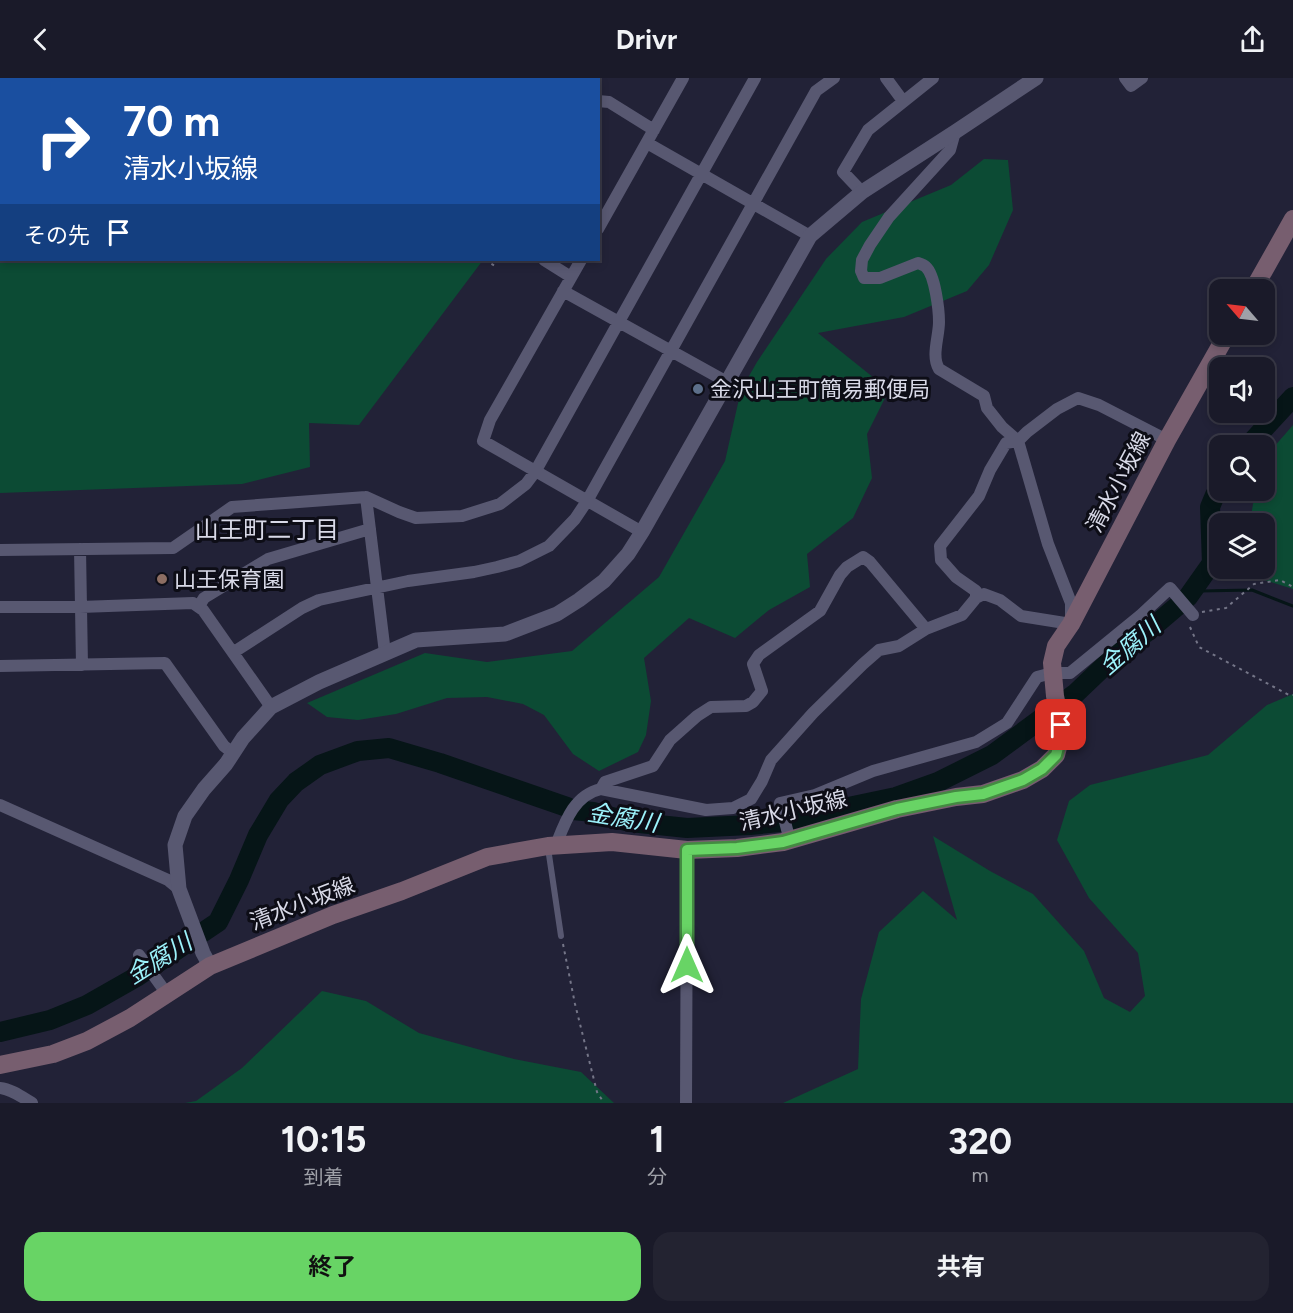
<!DOCTYPE html>
<html lang="ja">
<head>
<meta charset="utf-8">
<style>
	body { margin:0; font-family:Figtree,"Noto Sans JP",sans-serif; background:#232331; color:#f1f3f6; height:100vh; display:flex; flex-direction:column; font-size:22px; white-space:nowrap }
	* { box-sizing:border-box; margin:0 }
	p { font-size:20px; color:#9fa1a8 }
	.icon { flex:none; width:33px; height:33px; fill:none; stroke:currentColor; stroke-width:2; stroke-linecap:round; stroke-linejoin:round }
	.map { position:relative; height:1025px; overflow:hidden }
	.side { display:flex; flex-direction:column; background:#1a1a29; flex:1 }
	.side>* { flex:none }
	.banner { position:absolute; left:0px; top:0px; width:600px; height:183px; box-shadow:0 3px 9px #0003,0 0 0 2px #383846; background:#1a4fa0; color:#fff; overflow:hidden }
	.needle { width:39px; rotate:298deg }
	.buttons { position:absolute; left:1209px; top:201px; display:grid; gap:12px }
	.buttons a { display:grid; place-items:center; width:66px; height:66px; border-radius:12px; background:#1a1a29; box-shadow:0 3px 9px #0003,0 0 0 2px #383846; font-size:30px }
	.pin { position:absolute; display:grid; place-items:center; width:51px; height:51px; color:#fff; margin:-26px; border-radius:12px; box-shadow:0 3px 9px #0006 }
	.me { position:absolute; width:66px; margin:-33px; rotate:0deg; stroke-linejoin:round; filter:drop-shadow(0 0 4px #0008) }
	.turn { display:flex; align-items:center; gap:21px; height:126px; padding:0 24px; font-size:27px }
	.turn .icon { width:78px; height:78px; stroke-width:2.5 }
	.turn b { display:block; font-size:42px; line-height:51px }
	.then { display:flex; align-items:center; height:57px; padding:0 24px; background:#0003; gap:12px; font-size:22px }
	.eta { display:flex; justify-content:space-evenly; align-items:center; height:102px; text-align:center }
	.eta b { font-size:36px; font-weight:700; line-height:42px }
	.action { display:flex; gap:12px; margin-top:auto; padding:12px 24px }
	.action a { flex:1; height:69px; border-radius:18px; background:#68d465; color:#111; font-size:24px; font-weight:700; line-height:69px; text-align:center }
	.action a+a { background:#232331; color:#f1f3f6 }
	header { display:flex; justify-content:space-between; align-items:center; height:78px; padding:0 24px; background:#1a1a29; font-size:27px; font-weight:700 }
	.map>svg:first-child { display:block }
	.green { fill:#0c4b34 }
	.lines { fill:none; stroke-linecap:round; stroke-linejoin:round }
	.stream { stroke:#061517; stroke-width:3 }
	.river { stroke:#061517; stroke-width:20 }
	.path { stroke:#757688; stroke-width:2; stroke-dasharray:3 4.5; stroke-linecap:butt }
	.service { stroke:#585871; stroke-width:6 }
	.minor { stroke:#585871; stroke-width:12 }
	.tertiary { stroke:#585871; stroke-width:15 }
	.secondary { stroke:#775e6f; stroke-width:18 }
	.route-casing { stroke:#448a42; stroke-width:15 }
	.route { stroke:#68d465; stroke-width:10 }
	.service-dot { fill:#5c6f8a; stroke:#0d0d16; stroke-width:2 }
	.education-dot { fill:#8d6e63; stroke:#0d0d16; stroke-width:2 }
	.labels { text-anchor:middle; stroke-width:6; stroke-linejoin:round; paint-order:stroke }
	.poi-label { font-size:22px; fill:#d8d9e7; stroke:#0d0d16; text-anchor:start }
	.street-label { font-size:22px; fill:#d8d9e7; stroke:#0d0d16 }
	.neighbourhood-label { font-size:24px; fill:#d8d9e7; stroke:#0d0d16 }
	.water-label { font-size:24px; font-style:italic; fill:#9cf2fb; stroke:#0d0d16 }
</style>
</head>
<body>
<header><svg class="icon" aria-label="back" viewBox="0 0 24 24"><path d="M15 5l-7 7 7 7"/></svg>Drivr<svg class="icon" aria-label="share" viewBox="0 0 24 24"><path d="M12 15V3M7 8l5-5 5 5M5 13v7h14v-7"/></svg></header>
<div class="map">
<svg width="1293" height="1025" viewBox="0 0 1293 1025">
	<rect width="100%" height="100%" fill="#222237"/>
	<path class="green" d="M29 0H594L593 2 23 1Z
		M0 7H1L2 182H483L359 347 309 345 310 389 242 406 0 415Z
		M984 81 1008 82 1013 132 989 187 967 213 904 239 818 255 889 312 867 356 872 400 853 440 807 476 810 509 769 532 735 560 689 540 644 580 651 623 646 657 638 674 599 693 573 676 544 637 523 626 487 619 447 620 396 636 358 642 327 639 307 625 425 575 487 584 572 573 659 499 725 383 741 312 757 284 826 181 862 144 951 107Z
		M1293 347V511L1258 500 1256 491 1264 490V446L1250 445 1255 413 1264 412 1265 384 1267 377Z
		M1293 616V1025H783L858 991 861 921 879 854 923 813 957 842 933 758 990 793 1033 816 1084 873 1104 920 1130 934 1145 918 1138 875 1089 820 1057 762 1069 723 1090 707 1208 677 1267 627Z
		M322 913 366 923 419 955 514 981 581 994 614 1025H185L196 1023 242 990Z"/>
	<g class="lines">
		<path class="stream" d="M1199 506 1200 513 1252 512 1293 528"/>
		<path class="river" d="M1248 368 1293 319
			M0 954 50 942 87 927 138 898 218 844 239 802 258 757 279 722 296 704 320 687 358 673 389 670 440 685 567 729 573 732 593 734 630 744 687 750 750 747 801 742 839 731 896 719 938 704 992 677 1076 615 1120 573 1148 553 1188 519 1212 485 1210 429 1215 417 1220 410"/>
		<path class="path" d="M468 0V2
			M485 182 495 188 496 182
			M1202 534 1226 530 1254 506 1280 502 1293 509
			M1190 549 1199 569 1289 617H1293
			M563 866 575 926 597 1014 604 1025"/>
		<path class="service" d="M548 770 561 858"/>
		<path class="minor" d="M886 0 903 23
			M1125 0 1131 8 1142 0
			M598 23 609 24 654 52
			M647 65 810 158
			M862 114 843 94 868 52 933 0
			M598 151 683 0
			M544 182 571 199
			M581 182 490 342 483 363 642 454
			M563 213 727 304
			M366 419 385 575
			M80 471 82 587
			M0 472 173 470 232 429 366 419 399 434 416 440 462 438 500 426 526 406 535 394 755 0
			M976 520V513L956 499 941 482 940 468 979 418 990 392 1006 365 1018 363 1027 354 1057 331 1078 320 1099 327 1167 362
			M199 528 204 520 268 481 370 451
			M0 529H80L193 525 203 532 271 629
			M234 574 302 530 319 522 408 503 474 494 497 489 519 483 549 468 575 441 587 423 816 13 834 0
			M0 588 165 585 224 668 233 675
			M601 711 605 704 653 688 670 662 697 638 711 629 746 628 753 624 762 613 753 586 759 577 820 533 840 497 847 489 863 479 870 484 926 551
			M0 727 168 802 179 811
			M783 764 789 759 780 725 815 717 873 693 976 664 1007 645 1037 599 1052 595H1070L1141 537 1170 510 1193 537
			M556 767C565 744 574 717 601 711L706 732 733 730 751 721 762 703 771 682 813 635 863 586 879 572 899 568 926 551 962 537 976 520 984 516 1000 522 1021 538 1071 546V525L1048 466 1018 363 1002 349 987 330 984 318 939 291C931 278 939 259 939 244 939 232 935 197 926 189 924 187 921 186 918 185L880 200H864L861 193 862 182 870 167 889 139 950 72 955 54
			M139 877 167 916
			M0 1010C11 1011 22 1019 32 1025
			M686 1025 687 772"/>
		<path class="tertiary" d="M210 888 203 875 179 811 175 767 185 738 204 711 226 686 243 660 271 629 319 604 416 562 505 556 557 536 579 522 604 503 628 476 642 454 810 158 862 114 955 54 1036 0"/>
		<path class="secondary" d="M1253 212 1293 141
			M0 987 53 976 87 963 130 940 210 888 333 837 402 813 487 779 548 768 612 764 687 772 737 770 783 764 897 731 956 719 983 716 1023 702 1042 691 1056 677 1060 662 1061 647 1055 618 1052 585 1056 568 1071 546 1167 362 1227 256"/>
	</g>
	<g class="lines">
		<g class="route-casing">
			<path id="route" d="M687 887V772L737 770 783 764 897 731 956 719 983 716 1023 702 1042 691 1056 677 1060 662 1061 647"/>
		</g>
		<use href="#route" class="route"/>
	</g>
	<circle class="service-dot" cx="698" cy="311" r="6"/>
	<circle class="education-dot" cx="162" cy="501" r="6"/>
	<g class="labels">
		<g class="poi-label">
			<text x="710" y="319">金沢山王町簡易郵便局</text>
			<text x="174" y="509">山王保育園</text>
		</g>
		<g class="street-label">
			<text transform="translate(1118 404) rotate(-62)" y="8">清水小坂線</text>
			<text transform="translate(793 732) rotate(-13)" y="8">清水小坂線</text>
			<text transform="translate(302 825) rotate(-21)" y="8">清水小坂線</text>
		</g>
		<g class="neighbourhood-label">
			<text x="267" y="460">山王町二丁目</text>
		</g>
		<g class="water-label">
			<text transform="translate(1130 568) rotate(-41)" y="8">金腐川</text>
			<text transform="translate(623 740) rotate(9)" y="8">金腐川</text>
			<text transform="translate(159 881) rotate(-32)" y="8">金腐川</text>
		</g>
	</g>
</svg>
<div class="buttons">
<a><svg class="needle" viewBox="-14 -14 28 28"><path d="M0-13l5 13h-10z" fill="#e53935"/><path d="M0 13l5-13h-10z" fill="#9fa1a8"/></svg></a>
<a><svg class="icon" aria-label="sound" viewBox="0 0 24 24"><path d="M4 9h4l5-4v14l-5-4H4zM17 9q2 3 0 6"/></svg></a>
<a><svg class="icon" aria-label="search" viewBox="0 0 24 24"><circle cx="10" cy="10" r="6"/><path d="M15 15l6 6"/></svg></a>
<a><svg class="icon" aria-label="layers" viewBox="0 0 24 24"><path d="M12 4l9 5-9 5-9-5zM3 14l9 5 9-5"/></svg></a>
</div>
<div class="pin" style="left:1061px;top:647px;background:#d93025"><svg class="icon" aria-label="arrive" viewBox="0 0 24 24"><path d="M6 21V4h12l-3 4 3 4H6"/></svg></div>
<svg class="me" style="left:687px;top:887px" viewBox="-20 -20 40 40"><path d="M0-17L14 15 0 8-14 15z" fill="#68d465" stroke="#fff" stroke-width="4"/></svg>
<div class="banner">
<div class="turn"><svg class="icon" aria-label="right" viewBox="0 0 24 24"><path d="M7 20v-9h11M14 6l5 5-5 5"/></svg><div><b>70 m</b>清水小坂線</div></div>
<div class="then">その先<svg class="icon" aria-label="arrive" viewBox="0 0 24 24"><path d="M6 21V4h12l-3 4 3 4H6"/></svg></div>
</div>
</div>
<section class="side">
<div class="eta">
<div><b>10:15</b><p>到着</p></div>
<div><b>1</b><p>分</p></div>
<div><b>320</b><p>m</p></div>
</div>
<div class="action"><a>終了</a><a>共有</a></div>
</section>
</body>
</html>
